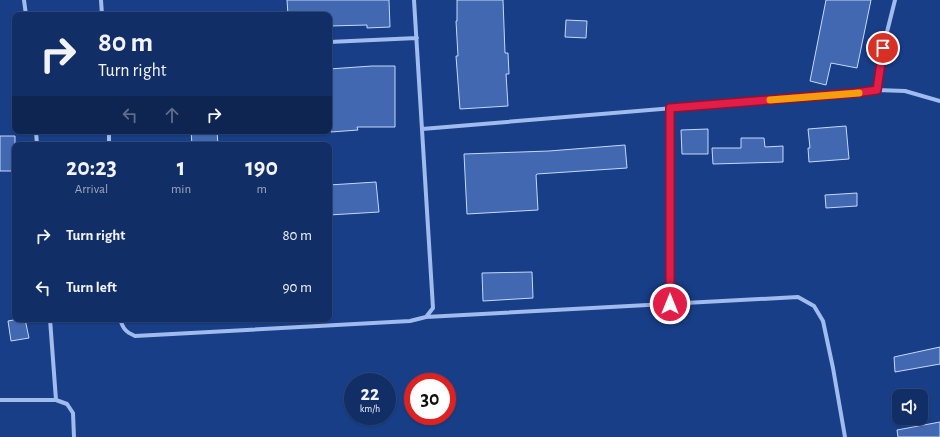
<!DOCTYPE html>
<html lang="en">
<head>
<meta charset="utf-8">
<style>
	body { margin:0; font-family:"Alegreya Sans",sans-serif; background:#1f3a6f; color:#f1f3f6; height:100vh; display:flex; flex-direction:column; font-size:15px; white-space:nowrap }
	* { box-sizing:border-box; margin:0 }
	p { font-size:13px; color:#9ca8bf }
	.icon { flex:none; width:22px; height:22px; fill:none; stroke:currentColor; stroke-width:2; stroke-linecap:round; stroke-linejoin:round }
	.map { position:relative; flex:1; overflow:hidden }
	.drawer { position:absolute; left:12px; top:142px; width:320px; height:180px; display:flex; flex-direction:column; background:#122e66; border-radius:8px; box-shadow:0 1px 3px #0004,0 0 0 1px #314a7a }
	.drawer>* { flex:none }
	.guide { position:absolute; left:12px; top:12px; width:320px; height:122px; border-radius:8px; box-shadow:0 1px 3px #0004,0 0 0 1px #314a7a; background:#122e66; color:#f1f3f6; overflow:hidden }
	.buttons { position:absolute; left:892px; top:389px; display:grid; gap:8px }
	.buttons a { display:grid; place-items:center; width:36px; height:36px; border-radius:8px; background:#122e66; box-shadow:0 1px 3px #0004,0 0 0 1px #314a7a; font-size:20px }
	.speed { position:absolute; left:344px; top:373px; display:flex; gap:8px; font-size:20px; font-weight:700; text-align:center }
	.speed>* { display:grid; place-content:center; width:52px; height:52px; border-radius:50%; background:#122e66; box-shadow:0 1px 3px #0004,0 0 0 1px #314a7a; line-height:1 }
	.speed small { font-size:10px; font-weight:400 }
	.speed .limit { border:6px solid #d22; background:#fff; color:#111 }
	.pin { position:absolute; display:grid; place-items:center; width:34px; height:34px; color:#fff; margin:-17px; border:2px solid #fff; border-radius:50%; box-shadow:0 1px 4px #0007 }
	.me { position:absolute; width:44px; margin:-22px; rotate:0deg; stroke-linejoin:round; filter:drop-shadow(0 0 3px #0008) }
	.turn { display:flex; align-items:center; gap:14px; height:84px; padding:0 20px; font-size:18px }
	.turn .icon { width:52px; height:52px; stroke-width:2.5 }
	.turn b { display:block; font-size:28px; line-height:34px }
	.lanes { display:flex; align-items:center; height:38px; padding:0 20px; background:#0003; justify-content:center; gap:20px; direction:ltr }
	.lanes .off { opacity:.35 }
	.eta { display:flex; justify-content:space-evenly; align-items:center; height:68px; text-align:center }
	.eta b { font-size:24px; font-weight:700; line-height:28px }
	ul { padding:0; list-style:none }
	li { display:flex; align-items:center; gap:12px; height:52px; padding:0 20px }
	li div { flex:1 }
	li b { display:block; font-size:15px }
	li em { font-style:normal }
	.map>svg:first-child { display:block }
	.building { fill:#4168b1; stroke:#c5d8fa }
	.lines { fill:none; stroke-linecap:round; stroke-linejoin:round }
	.street { stroke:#a0bbed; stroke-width:4 }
	.route-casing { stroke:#92132f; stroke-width:10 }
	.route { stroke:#e11d48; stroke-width:7 }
	.slow { stroke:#f59e0b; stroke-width:7 }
</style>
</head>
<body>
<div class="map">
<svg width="940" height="437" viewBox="0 0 940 437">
	<rect width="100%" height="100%" fill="#183e88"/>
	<path class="building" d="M287 0H389L390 27 367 28V25L329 26V15H288Z
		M457 0H503L505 53H508L509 74H506L508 106 460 109 456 56H458L456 21H457Z
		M826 0H871L857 68 831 63 826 85 810 81Z
		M566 20 587 21 586 38 565 37Z
		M372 66H395V127H357L358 130 331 132 329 107V69Z
		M846 126 849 159 809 162 808 148H810L808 129Z
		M708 129V154H682L681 130Z
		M191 131H217L218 145H192Z
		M0 136H15V171H0Z
		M741 138H764L765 147 783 146V162L713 164 712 148H741Z
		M625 145 627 168 537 174 536 175 538 210 467 214 464 154 549 151Z
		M376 182 379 212 329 215V185Z
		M857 193V206L826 208 825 195Z
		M532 272 533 298 483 301 482 273Z
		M19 319H25L29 338 11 341 8 321Z
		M940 347V364L895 372 894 357Z
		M940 422V437H898L897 430Z"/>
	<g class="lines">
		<path class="street" d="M24 0 26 15
			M101 0 102 15
			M414 0 433 308 426 317
			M329 42 417 38
			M877 90 883 48 895 0
			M422 129 855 93 877 90 905 91 940 101
			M36 131 37 145
			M109 131V145
			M670 304V108
			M50 319 56 400
			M120 319C123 329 126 332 135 336L410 321 426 317 798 297 814 306 823 321 833 368 845 437
			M0 400H56L67 404 73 413 74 437"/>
	</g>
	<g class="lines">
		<g class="route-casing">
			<path id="route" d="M670 304V108L855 93 877 90 883 48"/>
		</g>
		<use href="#route" class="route"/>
		<path class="slow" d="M770 100 859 93"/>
	</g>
</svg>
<div class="buttons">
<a><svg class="icon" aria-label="sound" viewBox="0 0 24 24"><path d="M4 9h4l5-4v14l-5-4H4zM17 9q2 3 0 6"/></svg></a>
</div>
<div class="speed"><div>22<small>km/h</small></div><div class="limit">30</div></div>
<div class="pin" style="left:883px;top:48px;background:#d93025"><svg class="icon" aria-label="arrive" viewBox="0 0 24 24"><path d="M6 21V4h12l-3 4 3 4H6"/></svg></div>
<svg class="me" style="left:670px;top:304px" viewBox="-20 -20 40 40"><circle r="17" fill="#e11d48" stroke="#fff" stroke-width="3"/><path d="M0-11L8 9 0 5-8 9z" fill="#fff"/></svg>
<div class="guide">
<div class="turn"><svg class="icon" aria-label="right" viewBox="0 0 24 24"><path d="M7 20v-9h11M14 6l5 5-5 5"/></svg><div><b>80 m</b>Turn right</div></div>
<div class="lanes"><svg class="icon off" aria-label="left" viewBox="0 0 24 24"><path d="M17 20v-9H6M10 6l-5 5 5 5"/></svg><svg class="icon off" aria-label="ahead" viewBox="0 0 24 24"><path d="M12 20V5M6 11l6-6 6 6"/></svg><svg class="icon" aria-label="right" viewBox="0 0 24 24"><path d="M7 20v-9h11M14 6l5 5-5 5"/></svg></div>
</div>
<section class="drawer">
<div class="eta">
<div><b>20:23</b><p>Arrival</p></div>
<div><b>1</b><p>min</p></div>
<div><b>190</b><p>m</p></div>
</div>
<ul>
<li><svg class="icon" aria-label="right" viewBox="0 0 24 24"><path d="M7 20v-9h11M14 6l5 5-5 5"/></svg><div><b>Turn right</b></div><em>80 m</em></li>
<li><svg class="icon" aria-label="left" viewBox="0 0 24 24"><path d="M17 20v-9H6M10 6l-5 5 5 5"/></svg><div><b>Turn left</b></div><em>90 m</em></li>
</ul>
</section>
</div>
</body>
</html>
